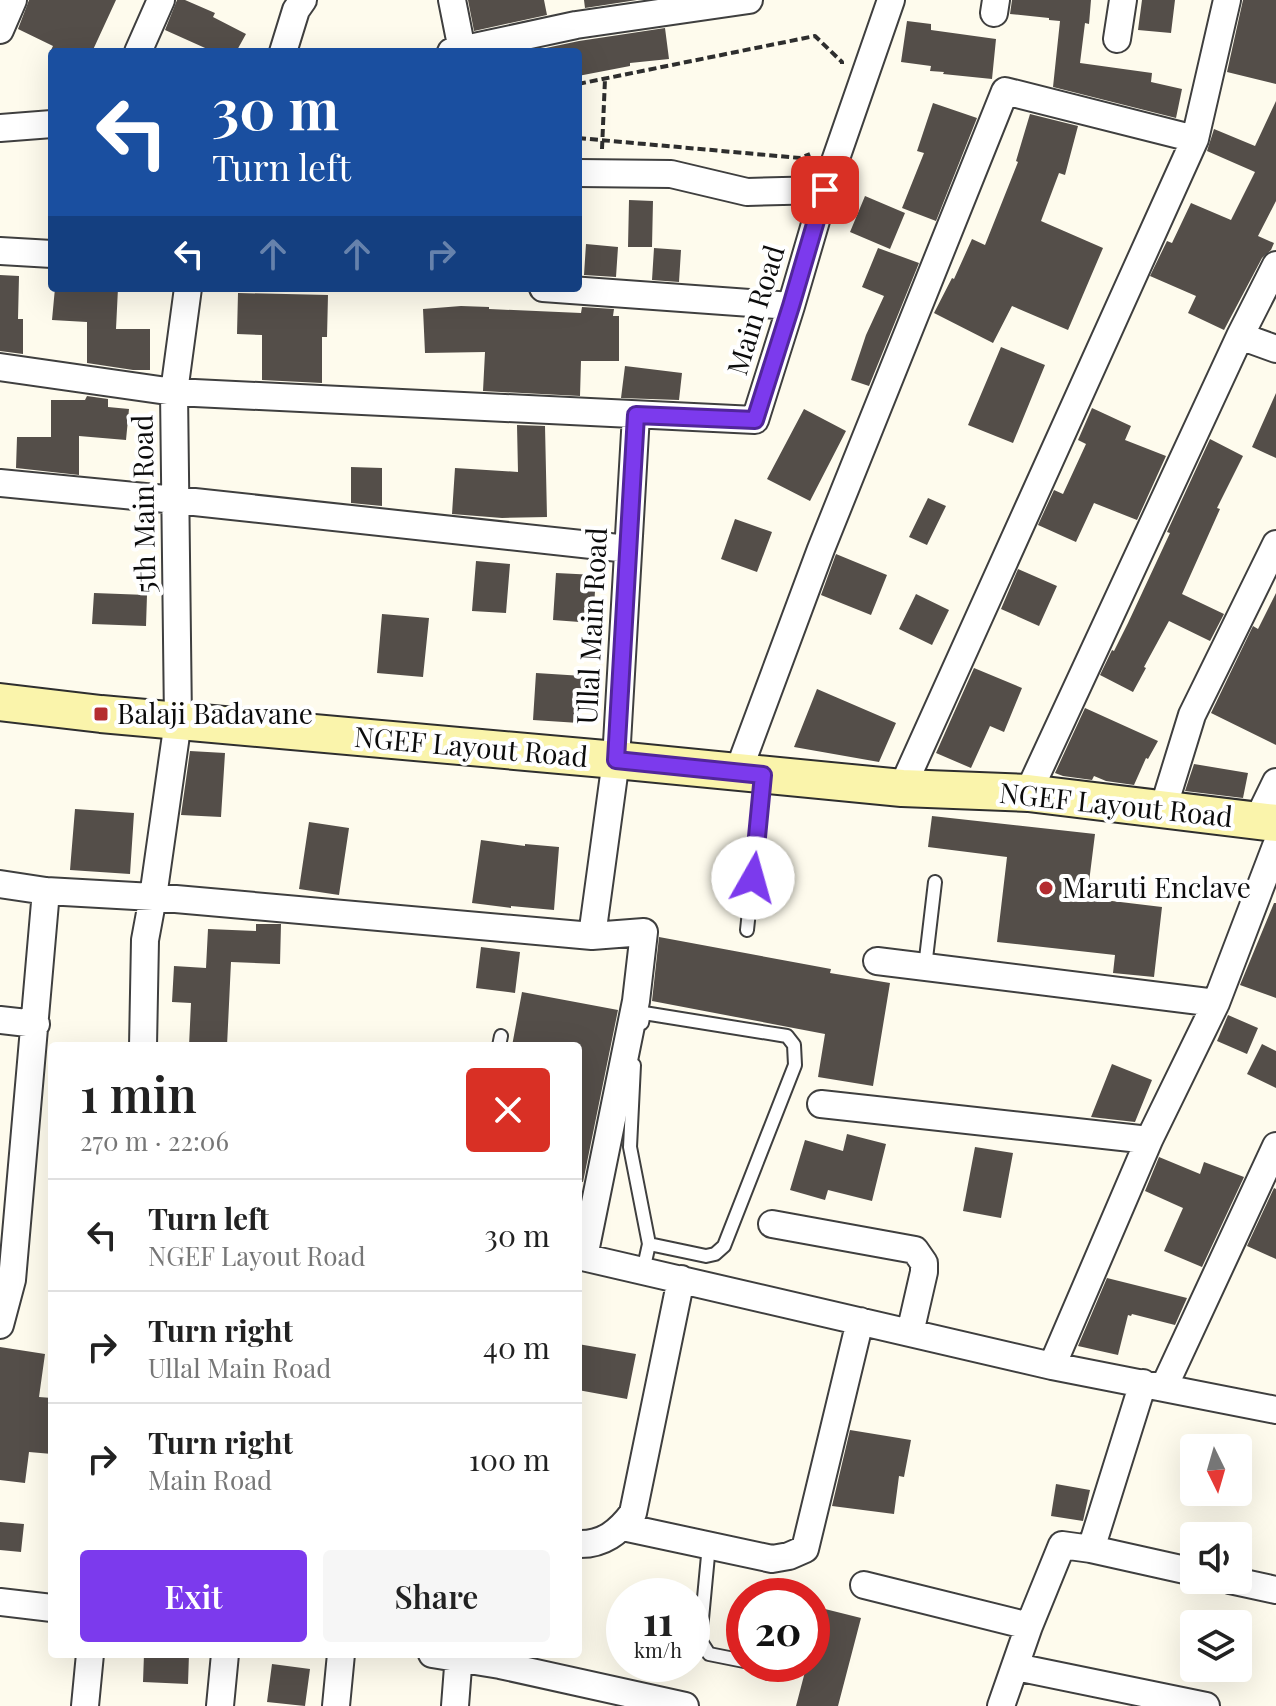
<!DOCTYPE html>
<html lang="en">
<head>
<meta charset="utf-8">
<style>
	body { margin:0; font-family:"Playfair Display",serif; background:#f6f6f6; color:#222; height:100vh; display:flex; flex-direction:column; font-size:30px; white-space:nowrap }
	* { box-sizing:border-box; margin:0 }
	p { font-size:26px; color:#767676 }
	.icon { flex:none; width:44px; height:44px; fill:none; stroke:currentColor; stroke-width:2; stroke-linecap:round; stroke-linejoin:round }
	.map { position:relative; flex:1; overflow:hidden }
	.drawer { position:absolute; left:48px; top:1042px; width:534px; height:616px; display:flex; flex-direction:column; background:#fff; border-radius:8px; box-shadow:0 8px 32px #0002 }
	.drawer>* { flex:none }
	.hud { position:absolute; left:48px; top:48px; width:534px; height:244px; border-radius:8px; box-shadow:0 8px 32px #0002; background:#1a4fa0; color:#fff; overflow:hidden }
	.needle { width:52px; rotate:175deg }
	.tools { position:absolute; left:1180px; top:1434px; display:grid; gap:16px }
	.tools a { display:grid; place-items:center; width:72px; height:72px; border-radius:8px; background:#fff; box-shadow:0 8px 32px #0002; font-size:40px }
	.speed { position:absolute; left:606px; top:1578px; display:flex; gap:16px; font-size:40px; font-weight:700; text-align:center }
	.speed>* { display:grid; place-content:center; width:104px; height:104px; border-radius:50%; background:#fff; box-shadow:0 8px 32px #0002; line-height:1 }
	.speed small { font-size:20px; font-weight:400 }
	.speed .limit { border:12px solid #d22; background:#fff; color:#111 }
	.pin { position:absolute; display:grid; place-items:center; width:68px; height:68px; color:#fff; margin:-34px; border-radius:16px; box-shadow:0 4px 12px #0006 }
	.me { position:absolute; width:88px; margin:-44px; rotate:7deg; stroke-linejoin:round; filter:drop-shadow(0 0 6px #0008) }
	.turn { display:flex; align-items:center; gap:28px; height:168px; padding:0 32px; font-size:36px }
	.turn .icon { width:104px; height:104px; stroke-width:2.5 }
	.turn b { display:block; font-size:56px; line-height:68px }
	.lanes { display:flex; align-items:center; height:76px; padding:0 32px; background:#0003; justify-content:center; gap:40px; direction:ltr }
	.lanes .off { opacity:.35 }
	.round { display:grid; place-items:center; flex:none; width:84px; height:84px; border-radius:8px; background:#f6f6f6 }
	.head { display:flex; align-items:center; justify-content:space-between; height:136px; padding:0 32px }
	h1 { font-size:48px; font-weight:600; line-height:60px }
	.button { display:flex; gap:16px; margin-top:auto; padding:16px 32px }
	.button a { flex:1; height:92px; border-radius:8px; background:#7c3aed; color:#fff; font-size:32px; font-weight:600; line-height:92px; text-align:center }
	.button a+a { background:#f6f6f6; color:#222 }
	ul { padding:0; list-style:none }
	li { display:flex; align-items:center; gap:24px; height:112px; padding:0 32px; border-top:2px solid #e0e0e0 }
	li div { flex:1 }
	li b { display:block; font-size:30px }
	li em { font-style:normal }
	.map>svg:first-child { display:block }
	.building { fill:#544e49 }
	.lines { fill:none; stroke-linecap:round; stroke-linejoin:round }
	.lane-casing { stroke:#3f3f3f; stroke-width:16 }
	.street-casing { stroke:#3f3f3f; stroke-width:30 }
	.secondary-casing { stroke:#2e2e2e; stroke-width:40 }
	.path { stroke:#2e2e2e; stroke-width:4; stroke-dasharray:8 4; stroke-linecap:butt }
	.lane { stroke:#fff; stroke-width:12 }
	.street { stroke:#fff; stroke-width:26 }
	.secondary { stroke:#faf4ab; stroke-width:36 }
	.route-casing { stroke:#51269a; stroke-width:20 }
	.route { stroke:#7c3aed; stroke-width:14 }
	.poi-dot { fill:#b42c30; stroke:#fff; stroke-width:3 }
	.labels { text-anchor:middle; stroke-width:8; stroke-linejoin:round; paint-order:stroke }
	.street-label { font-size:28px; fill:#0c0c0c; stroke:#fff }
	.poi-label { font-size:28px; fill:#0c0c0c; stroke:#fff; text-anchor:start }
</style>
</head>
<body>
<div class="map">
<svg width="1276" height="1706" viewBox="0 0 1276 1706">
	<rect width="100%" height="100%" fill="#fefbed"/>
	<path class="building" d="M29 0H116L92 52H50L53 46 18 29Z
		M177 0H185L215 13 213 17 246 34 236 52H214L165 30Z
		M468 0H544L547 15 474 31Z
		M584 0H637L585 8Z
		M1012 0H1091L1089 24 1085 23 1080 63 1152 73 1151 82 1182 89 1176 118 1053 87 1060 21 1049 20V18L1010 14Z
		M1142 0H1175L1171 33 1138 30Z
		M1243 0H1276V84L1227 72Z
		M907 21 931 24V30L996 39 992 79 943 74 944 72 930 71 931 66 901 62Z
		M665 28 669 59 630 63V66L578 76V52H527L579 41Z
		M1276 101V201L1258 236 1274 243 1271 250 1262 258 1224 330 1188 313 1196 296 1150 276 1167 241 1172 243 1191 203 1231 220 1255 172 1207 151 1214 129 1255 146Z
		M933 103 977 118 936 221 902 208 924 153 917 151Z
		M1030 114 1078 126 1065 175 1059 173 1041 221 1103 248 1068 330 1012 306 993 343 934 313 952 278 954 279 972 239 985 245 1018 162 1016 161Z
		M865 196 905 213 890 249 850 232Z
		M629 200 653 201 652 247H628Z
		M586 244 618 247 616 277 584 275Z
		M654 248 681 250 679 282 652 280Z
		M878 248 919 263 869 386 851 380 866 335 884 296 862 287Z
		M0 275 19 276 18 319H23V354L0 351Z
		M55 288H118L116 329H150V370H133L87 363V322L52 320Z
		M238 293 328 295 327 337H322V383L262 380V335L237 334Z
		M461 306 489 307V309L581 313 582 307 614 309 613 316H619V361H581L580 396 483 391 485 352 425 353 423 309Z
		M1001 347 1045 365 1013 443 968 425Z
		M625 366 682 373 679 400 621 398Z
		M1276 393V458L1252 447Z
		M87 396 108 399V407L129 409 126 440 79 436V475L16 468 17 437H51V400H85Z
		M1092 408 1131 426 1125 440 1166 456 1137 520 1094 503 1076 542 1038 525 1054 490 1063 494 1086 444 1078 440Z
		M804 409 846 431 810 501 767 479Z
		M517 425 545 426 547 517 502 518 452 514 455 468 518 472Z
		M1210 439 1243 456 1217 508 1220 509 1182 594 1224 614 1210 641 1169 621 1144 667 1146 668 1133 692 1100 675 1112 650 1114 651 1128 623 1170 533 1167 532Z
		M351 467 382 468V506L351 503Z
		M928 498 946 506 927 545 909 537Z
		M735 519 772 532 757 572 721 559Z
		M836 554 887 575 871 615 821 595Z
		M476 561 510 564 506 613 472 611Z
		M1018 569 1057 586 1039 626 1001 609Z
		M556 573 596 575 593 623 553 620Z
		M94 593 147 595 146 626 92 624Z
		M1276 593V745L1211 713 1253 626 1258 629Z
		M916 594 949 610 932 645 899 629Z
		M382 614 429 618 423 677 377 673Z
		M974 668 1022 688 1004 732 990 726 971 768 936 753Z
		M536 673 583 676 579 723 533 720Z
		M817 689 896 723 879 762 794 747Z
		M1085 708 1158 741 1148 759 1146 758 1134 785 1106 781 1094 776 1092 780 1063 776 1055 773Z
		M190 751 225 753 221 817 181 815Z
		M1194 764 1248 773 1243 798 1185 791Z
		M75 809 134 813 130 874 70 870Z
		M932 816 1095 834 1087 898 1162 907 1154 977 1113 973 1115 955 997 942 1007 857 928 847Z
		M309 822 349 828 339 895 299 889Z
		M481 840 525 846V844L559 847 554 910 511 906V908L472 903Z
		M1274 903H1276V998L1240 985Z
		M256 924H281L280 964 231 962 227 1046H189L191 1003 172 1002 174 966 206 968 208 929 256 931Z
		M659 937 831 969 830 973 890 983 873 1086 818 1077 825 1034 652 1001Z
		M481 947 520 952 515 993 476 988Z
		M522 992 618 1010 583 1182 578 1181V1046H512Z
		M1228 1015 1258 1028 1247 1054 1217 1041Z
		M1262 1044 1276 1051V1088L1247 1074Z
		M1112 1064 1152 1080 1135 1122 1091 1117Z
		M847 1134 886 1144 872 1201 828 1190 825 1200 790 1190 805 1140 843 1151Z
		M975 1147 1013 1153 1001 1218 963 1211Z
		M1159 1157 1200 1174 1204 1162 1244 1177 1202 1267 1164 1251 1183 1208 1145 1191Z
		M1274 1188 1276 1189V1259L1247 1246Z
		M1107 1278 1187 1298 1175 1325 1132 1314 1131 1316 1128 1315 1118 1355 1078 1346Z
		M578 1344 636 1354 627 1399 578 1390Z
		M0 1347 45 1354 39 1397 52 1398V1454L29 1452 25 1483 0 1480Z
		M850 1430 911 1440 904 1477 899 1476 894 1514 832 1506Z
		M1056 1484 1090 1490 1083 1521 1051 1516Z
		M0 1522 24 1524 21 1552 0 1550Z
		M821 1608 861 1618 838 1706H796L807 1664H812V1643Z
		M144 1654H189L188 1684 143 1682Z
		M272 1664 310 1669 305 1706 267 1702Z"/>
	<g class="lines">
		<g class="lane-casing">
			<path id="lane" d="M747 930 763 778
				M925 967 935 882
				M642 1023 644 1013 787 1036 794 1045 795 1065 724 1246 715 1254 706 1256 649 1244
				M499 1046 501 1036
				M634 1065 630 1147 649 1244 643 1271
				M709 1545 700 1640 709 1654 744 1661
				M757 1664 768 1673"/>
		</g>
		<g class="street-casing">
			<path id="street" d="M452 0 462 50
				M994 13 996 0
				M0 30 13 0
				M1117 39 1123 0
				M138 52 161 0
				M283 52 296 10 303 0
				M451 52 576 25 749 0
				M0 128 52 124
				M1195 139 1227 0
				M578 173 671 174 747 192 825 190
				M0 251 52 254
				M543 288 791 306
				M1240 336 1276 265
				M0 367 174 392 755 420 791 306 825 190 891 0
				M0 483 176 500 628 549
				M738 772 821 549 1005 91 1195 139 902 788
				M1028 793 1240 336 1276 349
				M1163 809 1192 715 1276 544
				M1257 821 1276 782
				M1276 846 1216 1003 1149 1140 1052 1366 1276 1410
				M0 884 46 891 153 897 592 936 644 932 636 1001 584 1257
				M592 936 616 760 636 415
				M877 961 1216 1003
				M0 1020 36 1024
				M143 1046 145 940 153 897 178 721 174 392 188 288
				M821 1104 1149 1140
				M772 1224 915 1250 924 1263V1272L910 1333
				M578 1256 1052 1366
				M0 1325 12 1280 46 891
				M1164 1387 1276 1146
				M623 1527 772 1559 789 1556 805 1549 860 1321
				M578 1544C603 1545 619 1532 633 1513L681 1279
				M1091 1549 1194 1572
				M1230 1580 1276 1590
				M864 1585 1029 1626
				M0 1602 52 1608
				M432 1654 500 1665 685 1706
				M1016 1667 1206 1706
				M85 1706 90 1654
				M220 1706 225 1654
				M336 1706 341 1654
				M455 1706 459 1654
				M1001 1706 1029 1626 1062 1545 1091 1549 1143 1383"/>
		</g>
		<g class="secondary-casing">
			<path id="secondary" d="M0 702 101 714 616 760 902 788 1028 793 1276 823"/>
		</g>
		<path class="path" d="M578 84 815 36 842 62V64
			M578 138 800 158 810 154
			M602 149 605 79"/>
		<use href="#lane" class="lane"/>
		<use href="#street" class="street"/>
		<use href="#secondary" class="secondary"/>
	</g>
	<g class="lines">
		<g class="route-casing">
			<path id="route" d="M753 878 763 775 616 760 636 415 755 420 791 306 825 190"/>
		</g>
		<use href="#route" class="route"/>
	</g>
	<g class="poi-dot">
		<rect x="93" y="706" width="16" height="16" rx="4"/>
		<circle cx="1046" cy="888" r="8"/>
	</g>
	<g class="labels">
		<g class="street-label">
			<text transform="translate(756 310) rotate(-73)" y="10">Main Road</text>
			<text transform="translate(144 504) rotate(-91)" y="10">5th Main Road</text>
			<text transform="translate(592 626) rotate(-87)" y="10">Ullal Main Road</text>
			<text transform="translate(471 747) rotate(5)" y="10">NGEF Layout Road</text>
			<text transform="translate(1116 805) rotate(6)" y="10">NGEF Layout Road</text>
		</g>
		<g class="poi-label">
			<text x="117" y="724">Balaji Badavane</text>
			<text x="1062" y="898">Maruti Enclave</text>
		</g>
	</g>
</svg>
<div class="tools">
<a><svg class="needle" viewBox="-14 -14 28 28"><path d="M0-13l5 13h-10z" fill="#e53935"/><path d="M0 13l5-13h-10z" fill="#767676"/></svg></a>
<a><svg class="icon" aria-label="sound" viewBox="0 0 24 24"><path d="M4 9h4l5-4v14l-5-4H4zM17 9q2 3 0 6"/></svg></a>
<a><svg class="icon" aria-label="layers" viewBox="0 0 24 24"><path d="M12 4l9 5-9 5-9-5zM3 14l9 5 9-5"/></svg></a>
</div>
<div class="speed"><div>11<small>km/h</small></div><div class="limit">20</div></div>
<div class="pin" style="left:825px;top:190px;background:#d93025"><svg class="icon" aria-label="arrive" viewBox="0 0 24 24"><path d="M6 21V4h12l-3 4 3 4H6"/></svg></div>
<svg class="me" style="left:753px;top:878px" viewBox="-20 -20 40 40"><circle r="19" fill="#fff"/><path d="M0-13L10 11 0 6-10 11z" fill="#7c3aed"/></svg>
<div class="hud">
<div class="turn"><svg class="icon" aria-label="left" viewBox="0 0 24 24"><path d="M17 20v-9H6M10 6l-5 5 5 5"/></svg><div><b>30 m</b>Turn left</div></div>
<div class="lanes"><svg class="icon" aria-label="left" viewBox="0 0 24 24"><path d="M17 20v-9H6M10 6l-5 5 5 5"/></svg><svg class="icon off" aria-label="ahead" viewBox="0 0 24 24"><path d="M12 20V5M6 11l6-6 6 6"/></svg><svg class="icon off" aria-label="ahead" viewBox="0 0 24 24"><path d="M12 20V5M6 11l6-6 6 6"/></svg><svg class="icon off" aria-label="right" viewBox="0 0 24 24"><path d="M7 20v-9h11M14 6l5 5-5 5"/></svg></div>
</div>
<section class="drawer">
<div class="head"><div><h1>1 min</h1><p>270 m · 22:06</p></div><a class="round" style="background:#d93025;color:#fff"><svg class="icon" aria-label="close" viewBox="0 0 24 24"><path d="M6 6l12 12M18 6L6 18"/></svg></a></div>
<ul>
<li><svg class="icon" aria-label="left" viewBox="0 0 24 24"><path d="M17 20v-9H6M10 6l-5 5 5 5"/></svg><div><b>Turn left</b><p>NGEF Layout Road</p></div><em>30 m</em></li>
<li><svg class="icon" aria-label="right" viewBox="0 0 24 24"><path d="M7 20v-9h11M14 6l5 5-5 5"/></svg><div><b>Turn right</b><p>Ullal Main Road</p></div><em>40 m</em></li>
<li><svg class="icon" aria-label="right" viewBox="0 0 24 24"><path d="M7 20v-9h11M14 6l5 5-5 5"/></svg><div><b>Turn right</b><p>Main Road</p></div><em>100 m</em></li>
</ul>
<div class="button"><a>Exit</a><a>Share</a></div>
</section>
</div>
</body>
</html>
